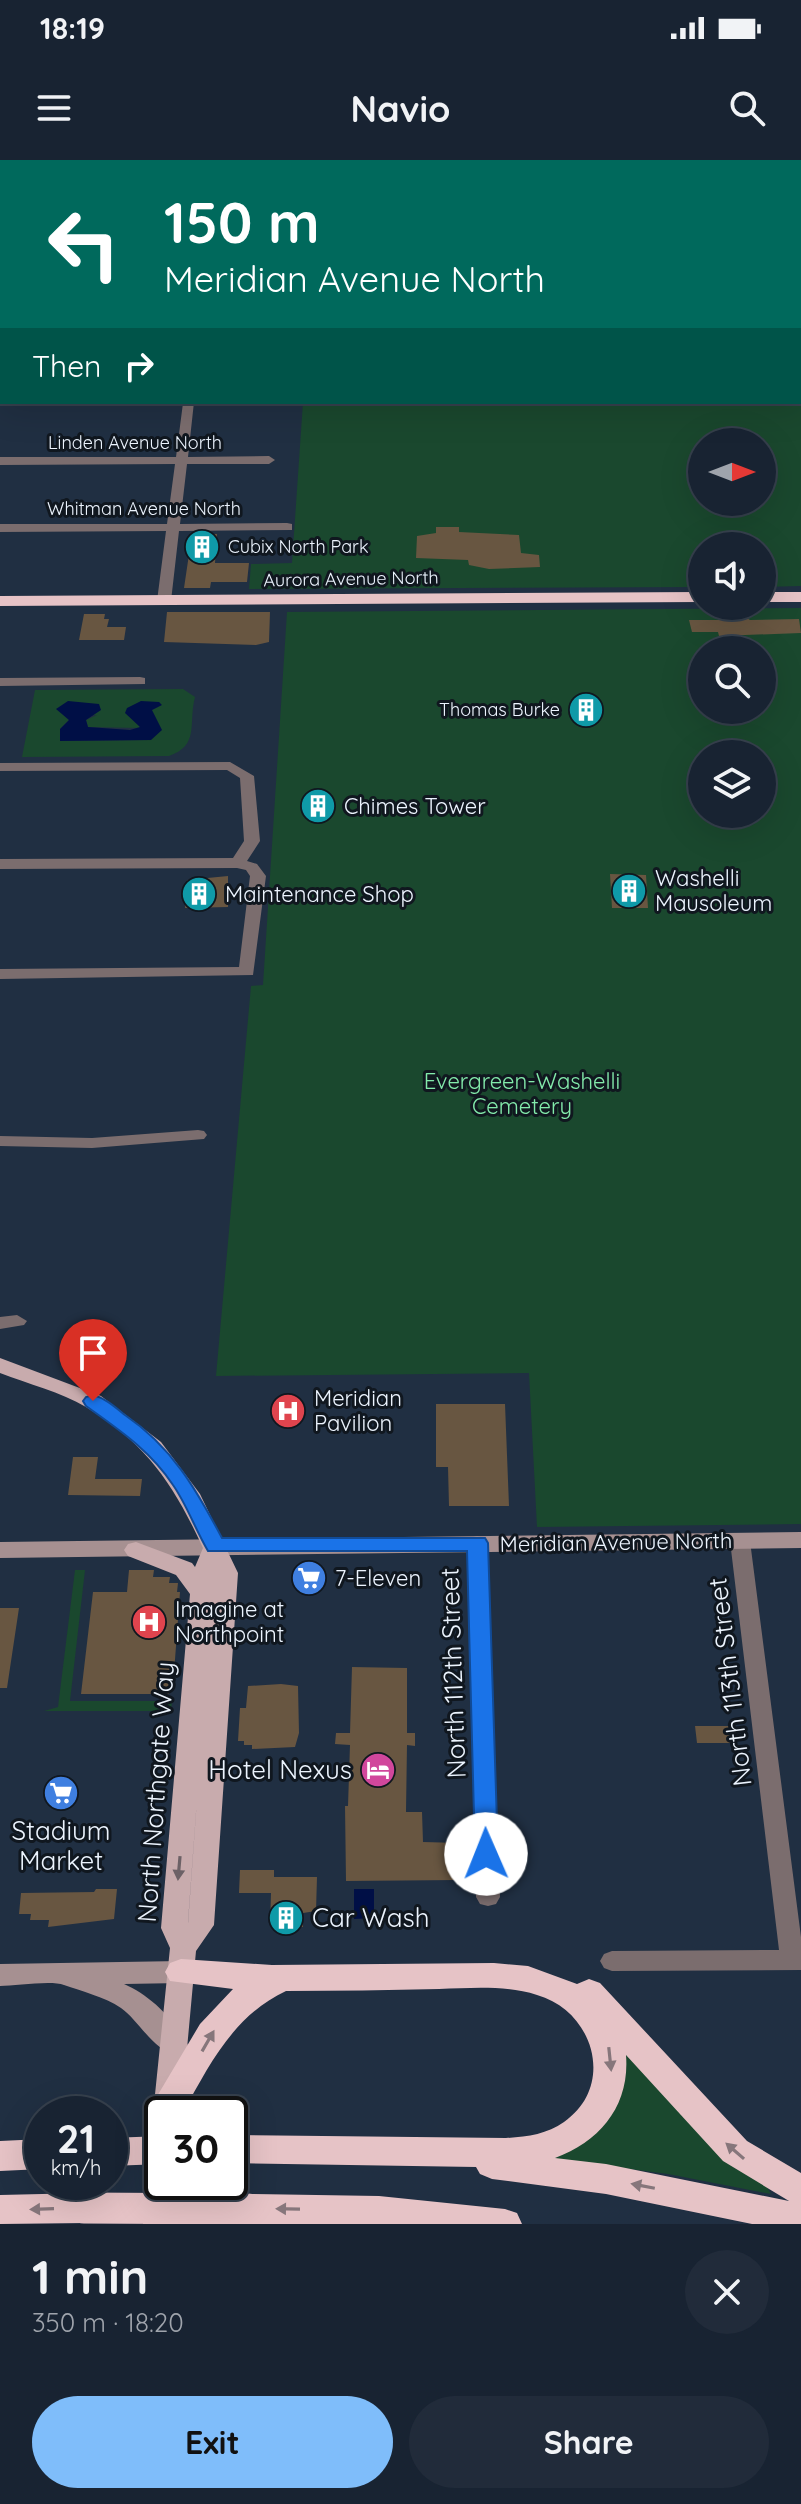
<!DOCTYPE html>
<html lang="en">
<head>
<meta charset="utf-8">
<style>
	body { margin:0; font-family:Quicksand,sans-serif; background:#212b3a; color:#f1f3f6; height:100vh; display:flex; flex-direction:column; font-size:30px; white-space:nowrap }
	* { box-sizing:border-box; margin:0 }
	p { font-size:26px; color:#9fa4ac }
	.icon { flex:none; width:44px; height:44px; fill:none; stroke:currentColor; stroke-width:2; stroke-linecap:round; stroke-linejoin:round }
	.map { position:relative; height:2064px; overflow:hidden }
	.panel { display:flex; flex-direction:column; background:#182332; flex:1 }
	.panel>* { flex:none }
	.hud { position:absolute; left:0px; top:0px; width:802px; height:244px; box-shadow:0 8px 32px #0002,0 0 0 2px #36404d; background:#00695c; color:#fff; overflow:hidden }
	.needle { width:52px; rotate:90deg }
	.tools { position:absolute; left:688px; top:268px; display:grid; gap:16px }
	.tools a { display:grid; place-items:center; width:88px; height:88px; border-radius:50%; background:#182332; box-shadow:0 8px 32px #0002,0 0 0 2px #36404d; font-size:40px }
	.speed { position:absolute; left:24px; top:1936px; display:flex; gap:16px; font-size:40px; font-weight:700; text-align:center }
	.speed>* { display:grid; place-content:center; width:104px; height:104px; border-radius:50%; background:#182332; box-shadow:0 8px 32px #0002,0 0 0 2px #36404d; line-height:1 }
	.speed small { font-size:20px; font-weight:400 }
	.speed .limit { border:4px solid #111; border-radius:12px; background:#fff; color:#111 }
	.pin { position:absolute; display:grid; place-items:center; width:68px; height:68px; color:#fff; margin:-82px -34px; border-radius:50% 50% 50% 0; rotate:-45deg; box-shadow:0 0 8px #0007 }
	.pin .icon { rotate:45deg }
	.me { position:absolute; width:88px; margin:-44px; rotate:359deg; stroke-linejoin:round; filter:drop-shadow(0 0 6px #0008) }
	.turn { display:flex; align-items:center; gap:28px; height:168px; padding:0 32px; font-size:36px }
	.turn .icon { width:104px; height:104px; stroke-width:2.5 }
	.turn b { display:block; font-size:56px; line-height:68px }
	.then { display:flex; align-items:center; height:76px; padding:0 32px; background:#0003; gap:16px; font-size:30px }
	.round { display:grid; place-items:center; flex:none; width:84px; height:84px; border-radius:42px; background:#212b3a }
	.summary { display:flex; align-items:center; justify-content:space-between; height:136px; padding:0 32px }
	h1 { font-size:48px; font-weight:800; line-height:60px }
	.primary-button { display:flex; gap:16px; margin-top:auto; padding:16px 32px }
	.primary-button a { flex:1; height:92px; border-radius:48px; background:#7fbdfa; color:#111; font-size:32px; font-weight:800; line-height:92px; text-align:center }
	.primary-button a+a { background:#212b3a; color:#f1f3f6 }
	.status { display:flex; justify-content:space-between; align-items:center; height:56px; padding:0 40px; background:#182332; direction:ltr }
	.status svg { height:22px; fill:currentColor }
	header { display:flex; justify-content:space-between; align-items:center; height:104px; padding:0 32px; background:#182332; font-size:36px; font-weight:800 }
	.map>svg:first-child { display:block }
	.green { fill:#1a482e; fill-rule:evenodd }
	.water { fill:#000f46 }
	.building { fill:#685641 }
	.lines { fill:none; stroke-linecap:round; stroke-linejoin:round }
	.street { fill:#7b6d6e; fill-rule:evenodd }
	.secondary { fill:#a69091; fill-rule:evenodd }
	.primary { fill:#c8abad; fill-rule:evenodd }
	.highway { fill:#e6c3c6; fill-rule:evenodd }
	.highway-bridge { stroke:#e6c3c6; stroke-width:31 }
	.oneway { fill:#6c6166 }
	.oneway2 { fill:#86767b }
	.route { fill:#1a73e8; stroke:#114b97; stroke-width:2 }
	.labels { text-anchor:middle; stroke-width:6; stroke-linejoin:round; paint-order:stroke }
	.far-street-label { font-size:18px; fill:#ecf4fe; stroke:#10171f }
	.far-poi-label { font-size:18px; fill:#ecf4fe; stroke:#10171f; text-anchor:start }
	.poi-label { font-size:22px; fill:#ecf4fe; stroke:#10171f; text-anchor:start }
	.park-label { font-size:22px; fill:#83ebab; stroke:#10171f }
	.street-label { font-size:22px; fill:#ecf4fe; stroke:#10171f }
	.near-street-label { font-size:26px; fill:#ecf4fe; stroke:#10171f }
	.near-poi-label { font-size:26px; fill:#ecf4fe; stroke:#10171f; text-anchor:end }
</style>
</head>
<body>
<div class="status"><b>18:19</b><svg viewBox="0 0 49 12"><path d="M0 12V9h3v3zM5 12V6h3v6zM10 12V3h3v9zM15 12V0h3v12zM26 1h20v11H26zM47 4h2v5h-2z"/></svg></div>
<header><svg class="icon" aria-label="menu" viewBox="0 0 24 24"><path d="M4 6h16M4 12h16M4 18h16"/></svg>Navio<svg class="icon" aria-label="search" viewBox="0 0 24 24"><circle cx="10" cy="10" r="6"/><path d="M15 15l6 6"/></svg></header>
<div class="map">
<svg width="801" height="2064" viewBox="0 0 801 2064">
	<rect width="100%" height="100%" fill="#202f42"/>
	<path class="green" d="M801 239V426L762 427V386H702V427L249 429 251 404 292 403 303 242H800ZM702 282H762V342H702Z
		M801 448V1364L537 1367 529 1213 216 1216 251 826 263 825 287 452ZM702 490H762V550H702ZM702 594H762V654H702Z
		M183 529 195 537C188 564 200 585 169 596L22 597 35 530ZM159 542 161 545 152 550 151 580 60 581V569L69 560 63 554 97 555 86 560 88 567 140 568 138 563Z
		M75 1410H85L70 1541H172L171 1551H44L58 1547Z
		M621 1888 767 2027 771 2034 668 2014 554 1999V1995Z"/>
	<path class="water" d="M68 541 99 544 101 550 86 560 88 567 130 570 140 567 125 553 127 548 141 541 159 542 162 545 152 550 162 570 151 580 60 581V569L69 560 56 549Z
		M354 1729H374V1758L354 1759Z"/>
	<path class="building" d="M436 367H459V372L519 375 521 393 539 395 540 407 489 409 469 405 468 400 416 398 417 376 436 373Z
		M192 374H217L215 403H249L247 422H211L210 428H184Z
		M167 452H270L269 482 256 485 164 482Z
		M84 454H105L104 459H109L107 467H126L124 480H79Z
		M741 454 750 460 799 459 801 473 719 476 718 472H692L689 460H719L718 456Z
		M610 714 646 715 648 748H612Z
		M228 716V747L185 748 187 720Z
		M436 1244H505L509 1346H449L448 1307H436Z
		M73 1297H98L95 1319H142L140 1336 68 1335Z
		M129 1410H154L153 1417H170L169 1423H178L177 1432H180L174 1513H171L169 1534H81L93 1432H127Z
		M0 1448H19L7 1528H0Z
		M352 1507 407 1508V1573H415V1586L407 1585 406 1652H422L423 1682 460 1683 459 1720 346 1721 345 1646H348L350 1585 335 1584 336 1573H350Z
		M281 1524 298 1526 299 1573 295 1587 252 1589V1585H244V1581H238L240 1548H246L248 1526Z
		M695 1566H730L733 1583H697Z
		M240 1710H274V1717H317L316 1751 303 1753V1767L270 1766 271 1733H239Z
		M96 1729H117L114 1759 48 1767 49 1760H30L31 1754H19L21 1733 94 1732Z"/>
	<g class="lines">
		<path class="street" d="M61 0H71L60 2Z
			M314 0H324V2H314Z
			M567 0H577L578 2H568Z
			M800 29H801V35H800Z
			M0 31H2V37H0Z
			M800 123H801V129H800Z
			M0 126H2V132H0Z
			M800 175H801V181H800Z
			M0 179H2V185H0Z
			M0 235 2 242H4L0 243Z
			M194 242 188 297 269 296 275 300 269 304H187L180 364 287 363 292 364V370L179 371 171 441 164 445 157 441 166 371 0 372V364H167L175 304 0 305V297H176L183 243Z
			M140 517 145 518V524L0 526V518Z
			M230 602 254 616 260 681 247 701 257 704 266 716 253 815 0 819V809L239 807 250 716 246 710 237 708 0 709V699L233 698 244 681 240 618 227 610 0 611V603Z
			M198 970 204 971 207 975 204 979 92 988 0 986V976L92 978Z
			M17 1155 27 1161 24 1165 0 1169V1157Z
			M740 1374 747 1376 750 1381 801 1777V1810L612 1811 604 1808 600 1801 604 1794 612 1791 779 1790 730 1381 733 1376Z
			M477 1376 484 1378 487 1383 500 1737 496 1744 488 1746 480 1744 476 1737 467 1383 470 1378Z"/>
		<path class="secondary" d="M800 74H801V82H800Z
			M0 76H2V84H0Z
			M801 1372V1388L0 1398V1382Z
			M181 1801 190 1804 194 1812 190 1820 181 1823 124 1824C150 1835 175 1860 188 1885L184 1893C159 1901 141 1862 121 1848 105 1837 81 1831 64 1825 51 1820 15 1826 0 1826V1804Z"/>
		<path class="primary" d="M0 1198 101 1236 161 1282 200 1334 238 1413 214 1765 196 1791 181 1954H162V1964L157 1962 153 1954 170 1788 161 1768 190 1434 176 1415 128 1396 124 1390 128 1384 136 1382 192 1403 195 1407 203 1388C174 1325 147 1284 86 1247 61 1232 28 1224 0 1213ZM199 1612 188 1762V1763Z
			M162 1996V2022H175L171 2064H143L148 2008 152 1999Z"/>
		<path class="highway" d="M702 432V442L0 446V436Z
			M762 432H801V442H762Z
			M181 1799 272 1805 494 1803 528 1806 577 1824 589 1819 600 1823 747 1981 801 2013V2064H752L606 2034 492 2019 480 2014 476 2007 230 2003V1975L506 1978C527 1977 547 1974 564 1962 616 1926 594 1851 537 1835 506 1825 471 1828 439 1829 388 1830 337 1831 286 1831 233 1856 210 1904 182 1954H162V1960L156 1958 151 1948 156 1938 200 1864 233 1829 170 1821 165 1812 170 1803ZM626 1895 723 2001 789 2041 606 2004 555 1998C601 1981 630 1945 626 1895Z
			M162 1976V2004L110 2006V1978Z
			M42 1979V2009L0 2011V1981Z
			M84 2033 96 2037 101 2048 96 2059 84 2063 0 2064V2035Z
			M248 2034 379 2036 505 2049 517 2053 522 2064H248L236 2060 231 2049 236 2038Z"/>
		<path class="highway-bridge" d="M84 2048 248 2049"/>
	</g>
	<defs><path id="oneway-solid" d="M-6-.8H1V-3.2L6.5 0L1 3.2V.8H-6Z" transform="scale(2)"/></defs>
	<use class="oneway" href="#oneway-solid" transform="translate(179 1708) rotate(95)"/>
	<g class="oneway2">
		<use href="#oneway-solid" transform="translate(208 1881) rotate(-60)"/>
		<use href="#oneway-solid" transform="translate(610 1899) rotate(84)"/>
		<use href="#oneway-solid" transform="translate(735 1991) rotate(-139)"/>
		<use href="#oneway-solid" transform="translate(643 2026) rotate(-169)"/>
		<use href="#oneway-solid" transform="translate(42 2049) rotate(178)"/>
		<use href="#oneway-solid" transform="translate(288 2049) rotate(-179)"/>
	</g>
	<path class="route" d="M93 1235C105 1238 115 1247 125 1255 172 1287 196 1329 222 1378H485L488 1383 498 1694 495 1700H478L475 1694 467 1391H208C195 1369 187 1345 173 1325 151 1291 118 1269 86 1246L83 1241 86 1237Z"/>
	<defs>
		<g id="building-disc" transform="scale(1.8)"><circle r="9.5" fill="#0f9aa8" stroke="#10171f"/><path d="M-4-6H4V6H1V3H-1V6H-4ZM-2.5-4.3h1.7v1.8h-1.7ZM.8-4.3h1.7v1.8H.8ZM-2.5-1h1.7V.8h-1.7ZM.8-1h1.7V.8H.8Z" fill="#fff"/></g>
		<g id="hospital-disc" transform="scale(1.8)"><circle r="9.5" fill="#e0444e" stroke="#10171f"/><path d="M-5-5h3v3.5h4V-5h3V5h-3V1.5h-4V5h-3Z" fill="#fff"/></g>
		<g id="supermarket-disc" transform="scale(1.8)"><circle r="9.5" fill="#3f7fe0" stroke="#10171f"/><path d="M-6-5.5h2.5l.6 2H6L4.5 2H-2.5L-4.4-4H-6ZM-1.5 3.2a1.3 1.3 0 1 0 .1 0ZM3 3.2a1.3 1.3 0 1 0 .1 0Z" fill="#fff"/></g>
		<g id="hotel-disc" transform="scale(1.8)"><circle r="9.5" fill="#d1479c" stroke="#10171f"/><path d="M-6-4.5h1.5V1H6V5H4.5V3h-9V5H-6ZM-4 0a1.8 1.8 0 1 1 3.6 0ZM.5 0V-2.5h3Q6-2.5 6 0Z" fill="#fff"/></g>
	</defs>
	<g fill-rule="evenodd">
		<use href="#building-disc" x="202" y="387"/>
		<use href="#building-disc" x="586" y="550"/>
		<use href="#building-disc" x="318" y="646"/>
		<use href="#building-disc" x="629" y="731"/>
		<use href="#building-disc" x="199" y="734"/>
		<use href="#hospital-disc" x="288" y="1251"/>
		<use href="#supermarket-disc" x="309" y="1418"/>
		<use href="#hospital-disc" x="149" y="1462"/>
		<use href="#hotel-disc" x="378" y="1610"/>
		<use href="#supermarket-disc" x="61" y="1633"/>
		<use href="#building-disc" x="286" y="1758"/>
	</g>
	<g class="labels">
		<g class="far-street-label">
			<text x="135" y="289">Linden Avenue North</text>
			<text x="144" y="355">Whitman Avenue North</text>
			<text transform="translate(351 419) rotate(-1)" y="6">Aurora Avenue North</text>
		</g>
		<g class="far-poi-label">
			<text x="228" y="393">Cubix North Park</text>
			<text x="560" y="556" text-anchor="end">Thomas Burke</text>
		</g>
		<g class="poi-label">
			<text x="344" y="654">Chimes Tower</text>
			<text x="655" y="726">Washelli<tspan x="655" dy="25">Mausoleum</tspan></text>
			<text x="225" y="742">Maintenance Shop</text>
			<text x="314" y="1246">Meridian<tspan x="314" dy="25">Pavilion</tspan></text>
			<text x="335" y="1426">7-Eleven</text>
			<text x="175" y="1457">Imagine at<tspan x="175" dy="25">Northpoint</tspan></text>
		</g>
		<g class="park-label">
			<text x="522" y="929">Evergreen-Washelli<tspan x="522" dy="25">Cemetery</tspan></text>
		</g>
		<g class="street-label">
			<text transform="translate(616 1382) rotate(-1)" y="8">Meridian Avenue North</text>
		</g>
		<g class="near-street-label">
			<text transform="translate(453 1513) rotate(-92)" y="9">North 112th Street</text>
			<text transform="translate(730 1522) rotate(-97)" y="9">North 113th Street</text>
			<text transform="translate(156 1632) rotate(-86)" y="9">North Northgate Way</text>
		</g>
		<g class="near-poi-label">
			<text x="352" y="1619">Hotel Nexus</text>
			<text x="61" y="1680" text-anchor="middle">Stadium<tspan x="61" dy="30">Market</tspan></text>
			<text x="312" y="1767" text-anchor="start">Car Wash</text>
		</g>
	</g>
</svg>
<div class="tools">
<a><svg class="needle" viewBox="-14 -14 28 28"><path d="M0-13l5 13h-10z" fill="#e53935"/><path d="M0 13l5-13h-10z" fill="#9fa4ac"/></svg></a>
<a><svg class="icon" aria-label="sound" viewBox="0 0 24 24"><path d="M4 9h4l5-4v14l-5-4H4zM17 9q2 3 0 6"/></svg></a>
<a><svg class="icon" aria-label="search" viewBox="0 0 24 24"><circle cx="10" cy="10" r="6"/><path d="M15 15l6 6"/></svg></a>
<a><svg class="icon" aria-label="layers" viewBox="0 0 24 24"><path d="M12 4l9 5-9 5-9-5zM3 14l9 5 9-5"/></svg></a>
</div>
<div class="speed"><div>21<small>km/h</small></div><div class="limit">30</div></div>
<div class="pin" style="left:93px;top:1241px;background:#d93025"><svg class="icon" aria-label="arrive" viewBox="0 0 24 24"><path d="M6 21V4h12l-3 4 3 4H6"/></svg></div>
<svg class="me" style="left:486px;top:1694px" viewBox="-20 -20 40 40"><circle r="19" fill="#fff"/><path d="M0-13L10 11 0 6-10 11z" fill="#1a73e8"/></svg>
<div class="hud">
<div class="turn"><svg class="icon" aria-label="left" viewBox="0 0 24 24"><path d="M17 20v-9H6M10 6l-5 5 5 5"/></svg><div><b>150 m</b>Meridian Avenue North</div></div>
<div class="then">Then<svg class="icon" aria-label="right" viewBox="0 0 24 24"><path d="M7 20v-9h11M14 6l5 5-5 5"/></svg></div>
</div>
</div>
<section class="panel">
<div class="summary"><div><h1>1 min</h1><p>350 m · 18:20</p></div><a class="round"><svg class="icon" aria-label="close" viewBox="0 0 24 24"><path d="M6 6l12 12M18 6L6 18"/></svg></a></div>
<div class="primary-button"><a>Exit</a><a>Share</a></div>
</section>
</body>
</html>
